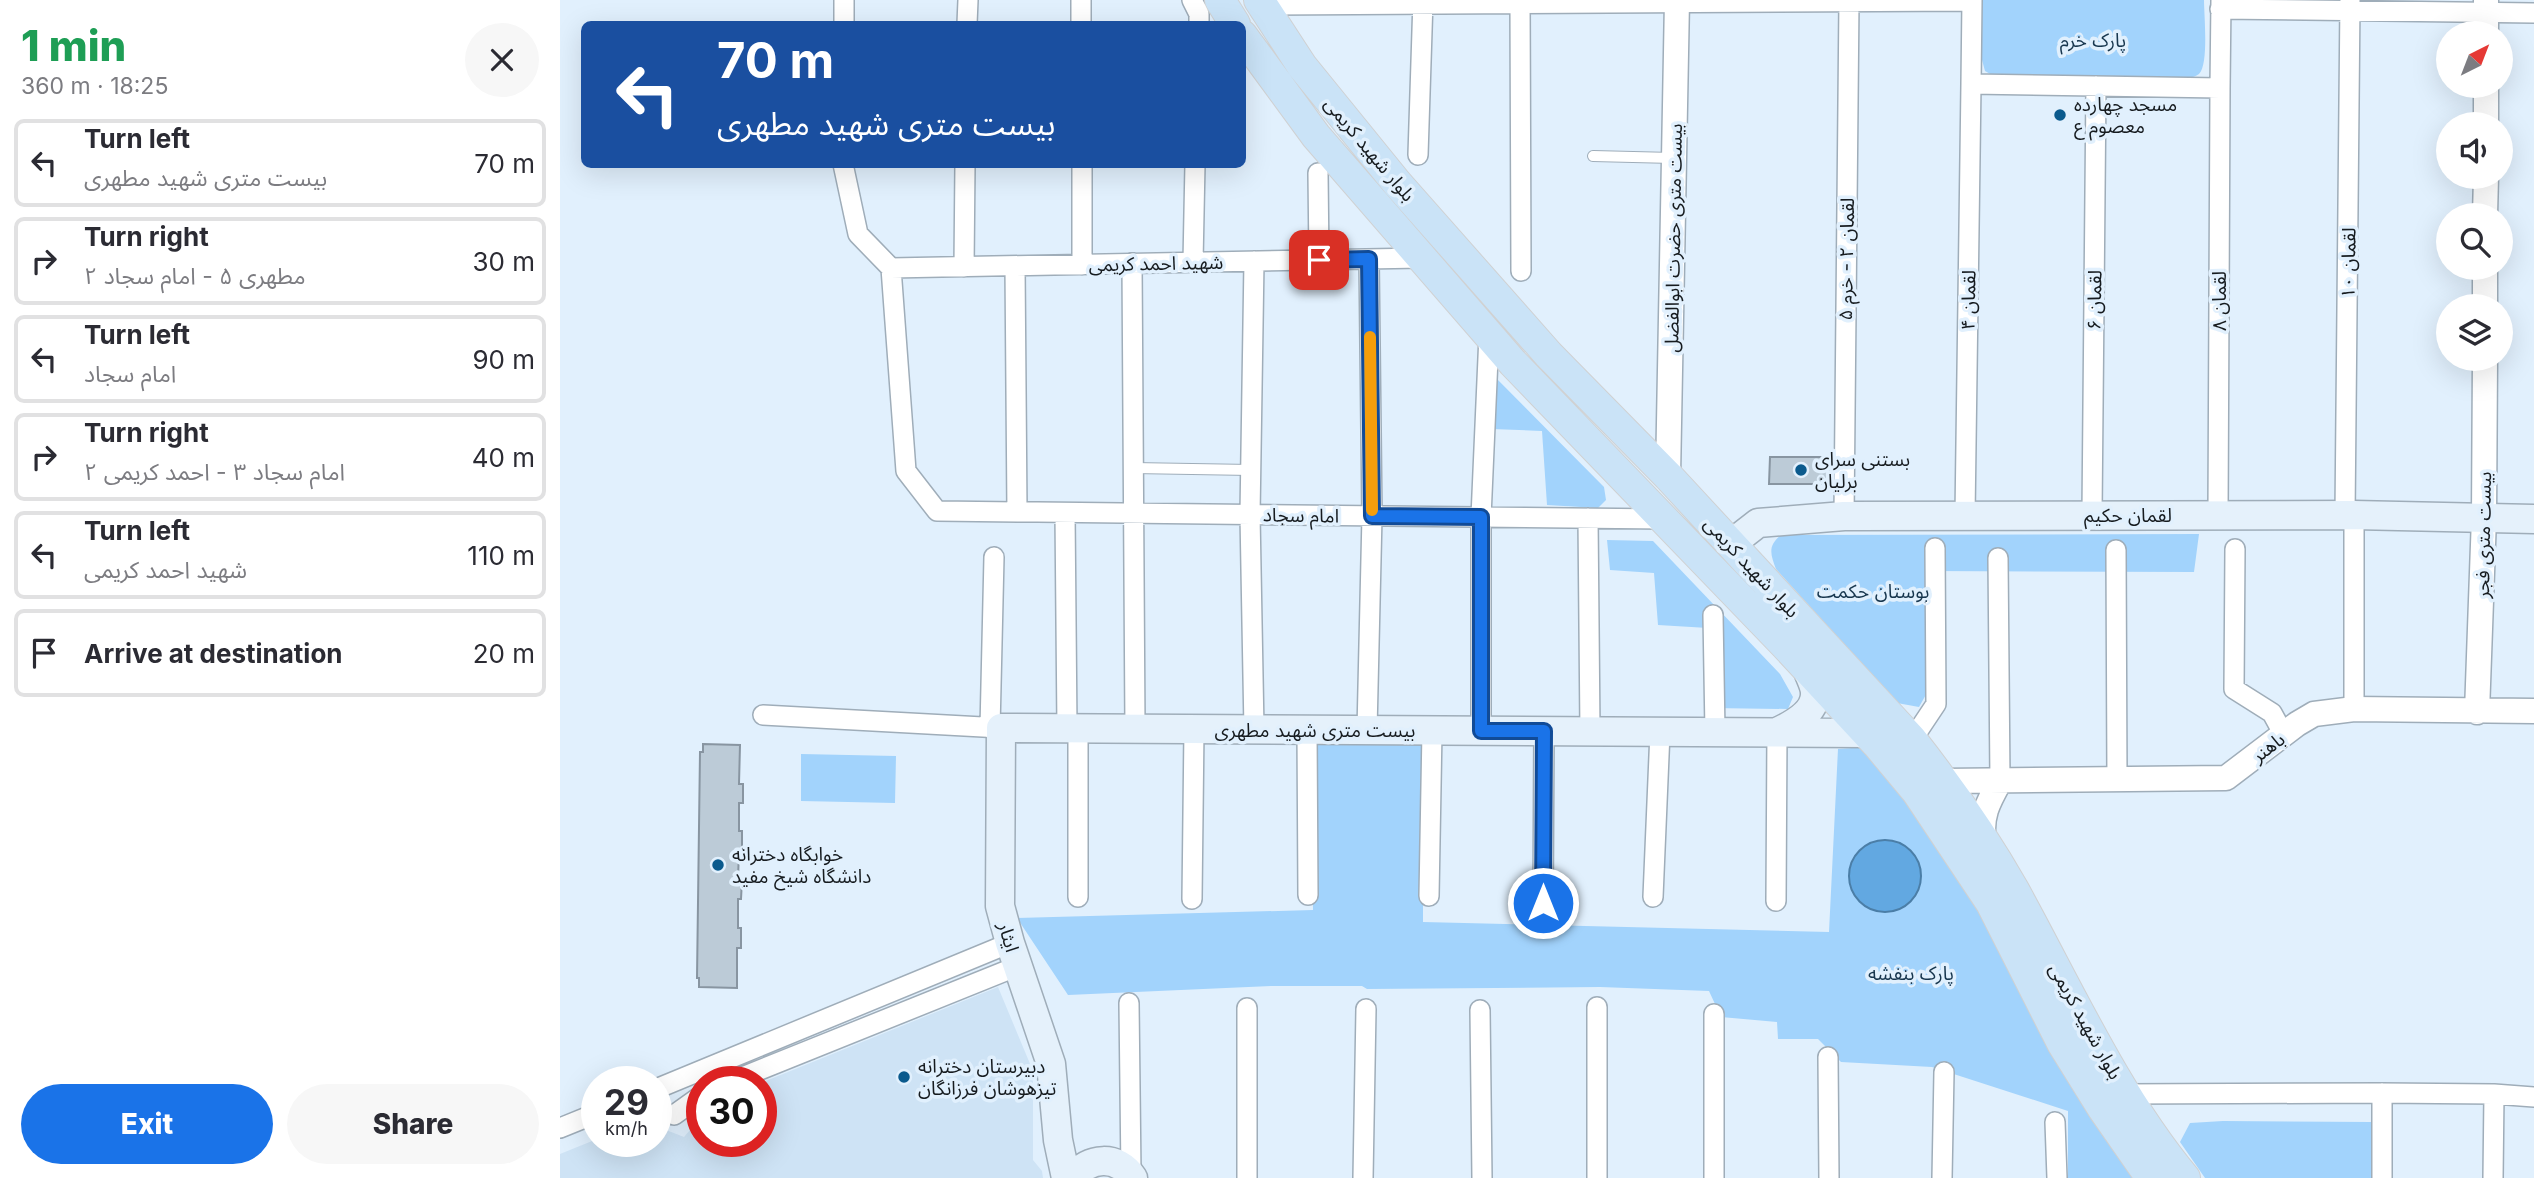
<!DOCTYPE html>
<html lang="en">
<head>
<meta charset="utf-8">
<style>
	body { margin:0; font-family:Inter,"Noto Sans Arabic",sans-serif; background:#f7f7f7; color:#2b2b33; height:100vh; display:flex; flex-direction:column; font-size:26px; white-space:nowrap }
	* { box-sizing:border-box; margin:0 }
	p { font-size:23px; color:#7c7c81 }
	.icon { flex:none; width:38px; height:38px; fill:none; stroke:currentColor; stroke-width:2; stroke-linecap:round; stroke-linejoin:round }
	.map { position:relative; flex:1; overflow:hidden }
	.sheet { display:flex; flex-direction:column; background:#fff; width:560px }
	.sheet>* { flex:none }
	.banner { position:absolute; left:21px; top:21px; width:665px; height:147px; border-radius:10px; box-shadow:0 7px 28px #0002; background:#1a4fa0; color:#fff; overflow:hidden }
	.needle { width:46px; rotate:42deg }
	.tools { position:absolute; left:1876px; top:21px; display:grid; gap:14px }
	.tools a { display:grid; place-items:center; width:77px; height:77px; border-radius:50%; background:#fff; box-shadow:0 7px 28px #0002; font-size:35px }
	.speed { position:absolute; left:21px; top:1066px; display:flex; gap:14px; font-size:35px; font-weight:700; text-align:center }
	.speed>* { display:grid; place-content:center; width:91px; height:91px; border-radius:50%; background:#fff; box-shadow:0 7px 28px #0002; line-height:1 }
	.speed small { font-size:18px; font-weight:400 }
	.speed .limit { border:10px solid #d22; background:#fff; color:#111 }
	.pin { position:absolute; display:grid; place-items:center; width:60px; height:60px; color:#fff; margin:-30px; border-radius:14px; box-shadow:0 4px 10px #0006 }
	.me { position:absolute; width:77px; margin:-38px; rotate:0deg; stroke-linejoin:round; filter:drop-shadow(0 0 5px #0008) }
	.turn { display:flex; align-items:center; gap:24px; height:147px; padding:0 21px; font-size:32px }
	.turn .icon { width:91px; height:91px; stroke-width:2.5 }
	.turn b { display:block; font-size:49px; line-height:60px }
	.round { display:grid; place-items:center; flex:none; width:74px; height:74px; border-radius:37px; background:#f7f7f7 }
	.overview { display:flex; align-items:center; justify-content:space-between; height:119px; padding:0 21px }
	h1 { font-size:42px; font-weight:800; line-height:52px; color:#1e9e55 }
	.button { display:flex; gap:14px; margin-top:auto; padding:14px 21px }
	.button a { flex:1; height:80px; border-radius:42px; background:#1a73e8; color:#fff; font-size:28px; font-weight:800; line-height:80px; text-align:center }
	.button a+a { background:#f7f7f7; color:#2b2b33 }
	ul { padding:0; list-style:none }
	li { display:flex; align-items:center; gap:21px; height:88px; margin:0 14px 10px; padding:0 7px; border:4px solid #e1e1e2; border-radius:10px }
	li div { flex:1 }
	li b { display:block; font-size:26px }
	li em { font-style:normal }
	main { display:flex; flex:1; min-height:0 }
	.map>svg:first-child { display:block }
	.built { fill:#cee3f5 }
	.green { fill:#a2d3fc }
	.water { fill:#62a8e1; stroke:#4b7ea7; stroke-width:2 }
	.building { fill:#bccbd7; stroke:#8895a1; stroke-width:2 }
	.lines { fill:none; stroke-linecap:round; stroke-linejoin:round }
	.service-casing { stroke:#9fadb9; stroke-width:12 }
	.minor-casing { stroke:#9fadb9; stroke-width:22 }
	.tertiary-casing { stroke:#9fadb9; stroke-width:27 }
	.secondary-casing { stroke:#9fadb9; stroke-width:31 }
	.primary-casing { stroke:#d0d1d2; stroke-width:32 }
	.service { stroke:#fff; stroke-width:10 }
	.minor { stroke:#fff; stroke-width:19 }
	.tertiary { stroke:#fff; stroke-width:24 }
	.secondary { stroke:#e5f1fb; stroke-width:28 }
	.primary { stroke:#cae3f7; stroke-width:30 }
	.route-casing { stroke:#114b97; stroke-width:18 }
	.route { stroke:#1a73e8; stroke-width:12 }
	.slow { stroke:#f59e0b; stroke-width:12 }
	.poi-dot { fill:#0a5a8d; stroke:#e1f0fd; stroke-width:2.5 }
	.labels { text-anchor:middle; stroke-width:7; stroke-linejoin:round; paint-order:stroke }
	.park-label { font-size:19px; fill:#17364e; stroke:#e1f0fd }
	.poi-label { font-size:19px; fill:#161b1f; stroke:#e1f0fd; text-anchor:start }
	.street-label { font-size:19px; fill:#161b1f; stroke:#e1f0fd }
</style>
</head>
<body>
<main>
<section class="sheet">
<div class="overview"><div><h1>1 min</h1><p>360 m · 18:25</p></div><a class="round"><svg class="icon" aria-label="close" viewBox="0 0 24 24"><path d="M6 6l12 12M18 6L6 18"/></svg></a></div>
<ul>
<li><svg class="icon" aria-label="left" viewBox="0 0 24 24"><path d="M17 20v-9H6M10 6l-5 5 5 5"/></svg><div><b>Turn left</b><p>بیست متری شهید مطهری</p></div><em>70 m</em></li>
<li><svg class="icon" aria-label="right" viewBox="0 0 24 24"><path d="M7 20v-9h11M14 6l5 5-5 5"/></svg><div><b>Turn right</b><p>مطهری ۵ - امام سجاد ۲</p></div><em>30 m</em></li>
<li><svg class="icon" aria-label="left" viewBox="0 0 24 24"><path d="M17 20v-9H6M10 6l-5 5 5 5"/></svg><div><b>Turn left</b><p>امام سجاد</p></div><em>90 m</em></li>
<li><svg class="icon" aria-label="right" viewBox="0 0 24 24"><path d="M7 20v-9h11M14 6l5 5-5 5"/></svg><div><b>Turn right</b><p>امام سجاد ۳ - احمد کریمی ۲</p></div><em>40 m</em></li>
<li><svg class="icon" aria-label="left" viewBox="0 0 24 24"><path d="M17 20v-9H6M10 6l-5 5 5 5"/></svg><div><b>Turn left</b><p>شهید احمد کریمی</p></div><em>110 m</em></li>
<li><svg class="icon" aria-label="arrive" viewBox="0 0 24 24"><path d="M6 21V4h12l-3 4 3 4H6"/></svg><div><b>Arrive at destination</b></div><em>20 m</em></li>
</ul>
<div class="button"><a>Exit</a><a>Share</a></div>
</section>
<div class="map">
<svg width="1974" height="1178" viewBox="0 0 1974 1178">
	<rect width="100%" height="100%" fill="#e1f0fd"/>
	<path class="built" d="M438 987 473 1071V1160L482 1171 483 1178H0V1154L37 1139V1141H96V1126L124 1137 142 1116V1141H201V1083Z"/>
	<path class="green" d="M1421 0H1644C1644 15 1649 64 1639 74 1633 79 1623 78 1616 79L1432 75 1425 71 1421 56Z
		M936 378 1044 487 1046 500 1038 508 987 505 982 431 931 429Z
		M1639 534 1634 572 1369 571 1368 691 1359 707 1337 703 1216 569C1210 553 1208 546 1221 535Z
		M1047 540 1093 541 1220 674 1233 697 1228 709 1151 708 1148 628 1098 625 1094 573 1050 570Z
		M863 739V922L1269 932 1278 749 1306 747 1424 912 1580 1178H1508V1111L1372 1067 1281 1062 1258 1039H1218L1217 1022 1161 1017 1149 991 1040 987 807 989 802 986H711L508 995 457 918 753 910 752 740Z
		M241 754 336 756 335 803 241 801Z
		M1663 1121 1811 1122 1813 1178H1645L1620 1142 1630 1123Z"/>
	<path class="water" d="M1289 876a36 36 0 1 1 72 0a36 36 0 1 1-72 0Z"/>
	<path class="building" d="M1210 457H1272L1271 484H1209Z
		M143 744 180 745 179 784H183V803H179V831H182V850H179L178 880H182L181 899H178V928H181V948H177V988L139 987V978H137L140 752H143Z"/>
	<g class="lines">
		<g class="service-casing">
			<path id="service" d="M1033 156 1113 158
				M573 468 691 470"/>
		</g>
		<g class="minor-casing">
			<path id="minor" d="M521 0V24
				M632 0 639 14V24
				M960 0 961 271
				M1412 0 1411 84 1660 88 1661 0
				M702 5 1412 1
				M1660 9 1974 13
				M284 24V0
				M407 24 408 0
				M858 155 863 0
				M283 164 298 234 331 268
				M522 164V265
				M758 173 759 260
				M694 261 690 515 694 730
				M633 262 635 164
				M572 263 575 729
				M455 266 457 512
				M404 267 405 164
				M331 268 346 471 377 511 1104 519
				M331 268 861 258
				M505 513 507 729
				M1532 514 1536 86
				M1658 515 1660 88
				M1785 515 1790 0
				M1794 515V709
				M1284 516 1289 0
				M1405 516 1411 84
				M1028 518 1030 732
				M1675 549 1674 689 1712 713 1724 735
				M1556 550 1557 781
				M1438 558 1440 781
				M1153 615 1155 732
				M203 715 441 728
				M430 728 434 557
				M518 729V897
				M747 730 748 895
				M807 730 812 516 809 259
				M921 731V517L929 335
				M1352 740 1376 704 1375 548
				M869 896 872 731
				M1093 897 1100 732
				M632 899 634 729
				M1216 901 1217 732
				M983 903 984 731
				M569 1003 571 1174
				M1037 1007V1178
				M687 1008V1178
				M920 1010 922 1178
				M1154 1014V1178
				M1268 1057 1269 1178
				M170 1082 458 966
				M96 1089 450 943
				M1822 1093V1178
				M1566 1094 1822 1093 1934 1094 1974 1097
				M114 1115 142 1095
				M1495 1122 1497 1178
				M0 1128 37 1113
				M803 1178 806 1009
				M1382 1178 1384 1072
				M1933 1178 1934 1094"/>
		</g>
		<g class="tertiary-casing">
			<path id="tertiary" d="M1926 33V0
				M1926 124V86
				M1925 215 1926 177
				M1925 306V268
				M1108 476 1117 0
				M1917 712 1924 517 1925 359
				M1384 781 1666 778 1737 724 1754 714 1794 709 1974 711
				M1424 842C1420 817 1428 802 1440 781"/>
		</g>
		<g class="secondary-casing">
			<path id="secondary" d="M1171 544 1198 523 1284 516 1794 515 1974 519
				M1217 732C1232 725 1256 713 1255 693 1255 686 1250 677 1248 671
				M506 1178 498 1140 491 1064 450 943 440 906 441 728 1306 733
				M512 1178C529 1157 557 1154 573 1178"/>
		</g>
		<g class="primary-casing">
			<path id="primary" d="M660 0 675 24
				M699 0 742 66 837 183 989 355 1108 476 1352 740C1389 787 1424 837 1454 890 1507 986 1554 1092 1625 1178
				M682 35 756 136 953 363 1225 645 1317 744 1357 792 1431 903 1502 1043 1543 1109 1591 1178"/>
		</g>
		<use href="#service" class="service"/>
		<use href="#minor" class="minor"/>
		<use href="#tertiary" class="tertiary"/>
		<use href="#secondary" class="secondary"/>
		<use href="#primary" class="primary"/>
	</g>
	<g class="lines">
		<g class="route-casing">
			<path id="route" d="M759 260 809 259 812 516 921 517V731H984L983 903"/>
		</g>
		<use href="#route" class="route"/>
		<path class="slow" d="M810 337 812 510"/>
	</g>
	<g class="poi-dot">
		<circle cx="1500" cy="115" r="7"/>
		<circle cx="1241" cy="470" r="7"/>
		<circle cx="158" cy="865" r="7"/>
		<circle cx="344" cy="1077" r="7"/>
	</g>
	<g class="labels">
		<g class="park-label">
			<text x="1533" y="47">پارک خرم</text>
			<text x="1313" y="598">بوستان حکمت</text>
			<text x="1351" y="980">پارک بنفشه</text>
		</g>
		<g class="poi-label">
			<text x="1514" y="111">مسجد چهارده<tspan x="1514" dy="22">معصوم ع</tspan></text>
			<text x="1255" y="466">بستنی سرای<tspan x="1255" dy="22">برلیان</tspan></text>
			<text x="172" y="861">خوابگاه دخترانه<tspan x="172" dy="22">دانشگاه شیخ مفید</tspan></text>
			<text x="358" y="1073">دبیرستان دخترانه<tspan x="358" dy="22">تیزهوشان فرزانگان</tspan></text>
		</g>
		<g class="street-label">
			<text transform="translate(810 149) rotate(50)" y="7">بلوار شهید کریمی</text>
			<text transform="translate(1113 238) rotate(-89)" y="7">بیست متری حضرت ابوالفضل</text>
			<text transform="translate(1286 259) rotate(-89)" y="7">لقمان ۲ - خرم ۵</text>
			<text transform="translate(596 263) rotate(-1)" y="7">شهید احمد کریمی</text>
			<text transform="translate(1788 263) rotate(-89)" y="7">لقمان ۱۰</text>
			<text transform="translate(1408 300) rotate(-89)" y="7">لقمان ۴</text>
			<text transform="translate(1534 300) rotate(-89)" y="7">لقمان ۶</text>
			<text transform="translate(1659 301) rotate(-90)" y="7">لقمان ۸</text>
			<text transform="translate(741 515) rotate(1)" y="7">امام سجاد</text>
			<text x="1568" y="522">لقمان حکیم</text>
			<text transform="translate(1923 535) rotate(-89)" y="7">بیست متری فجر</text>
			<text transform="translate(1192 567) rotate(47)" y="7">بلوار شهید کریمی</text>
			<text x="755" y="737">بیست متری شهید مطهری</text>
			<text transform="translate(1708 747) rotate(-37)" y="7">باهنر</text>
			<text transform="translate(449 937) rotate(74)" y="7">ایثار</text>
			<text transform="translate(1526 1021) rotate(61)" y="7">بلوار شهید کریمی</text>
		</g>
	</g>
</svg>
<div class="tools">
<a><svg class="needle" viewBox="-14 -14 28 28"><path d="M0-13l5 13h-10z" fill="#e53935"/><path d="M0 13l5-13h-10z" fill="#7c7c81"/></svg></a>
<a><svg class="icon" aria-label="sound" viewBox="0 0 24 24"><path d="M4 9h4l5-4v14l-5-4H4zM17 9q2 3 0 6"/></svg></a>
<a><svg class="icon" aria-label="search" viewBox="0 0 24 24"><circle cx="10" cy="10" r="6"/><path d="M15 15l6 6"/></svg></a>
<a><svg class="icon" aria-label="layers" viewBox="0 0 24 24"><path d="M12 4l9 5-9 5-9-5zM3 14l9 5 9-5"/></svg></a>
</div>
<div class="speed"><div>29<small>km/h</small></div><div class="limit">30</div></div>
<div class="pin" style="left:759px;top:260px;background:#d93025"><svg class="icon" aria-label="arrive" viewBox="0 0 24 24"><path d="M6 21V4h12l-3 4 3 4H6"/></svg></div>
<svg class="me" style="left:983px;top:903px" viewBox="-20 -20 40 40"><circle r="17" fill="#1a73e8" stroke="#fff" stroke-width="3"/><path d="M0-11L8 9 0 5-8 9z" fill="#fff"/></svg>
<div class="banner">
<div class="turn"><svg class="icon" aria-label="left" viewBox="0 0 24 24"><path d="M17 20v-9H6M10 6l-5 5 5 5"/></svg><div><b>70 m</b>بیست متری شهید مطهری</div></div>
</div>
</div>
</main>
</body>
</html>
